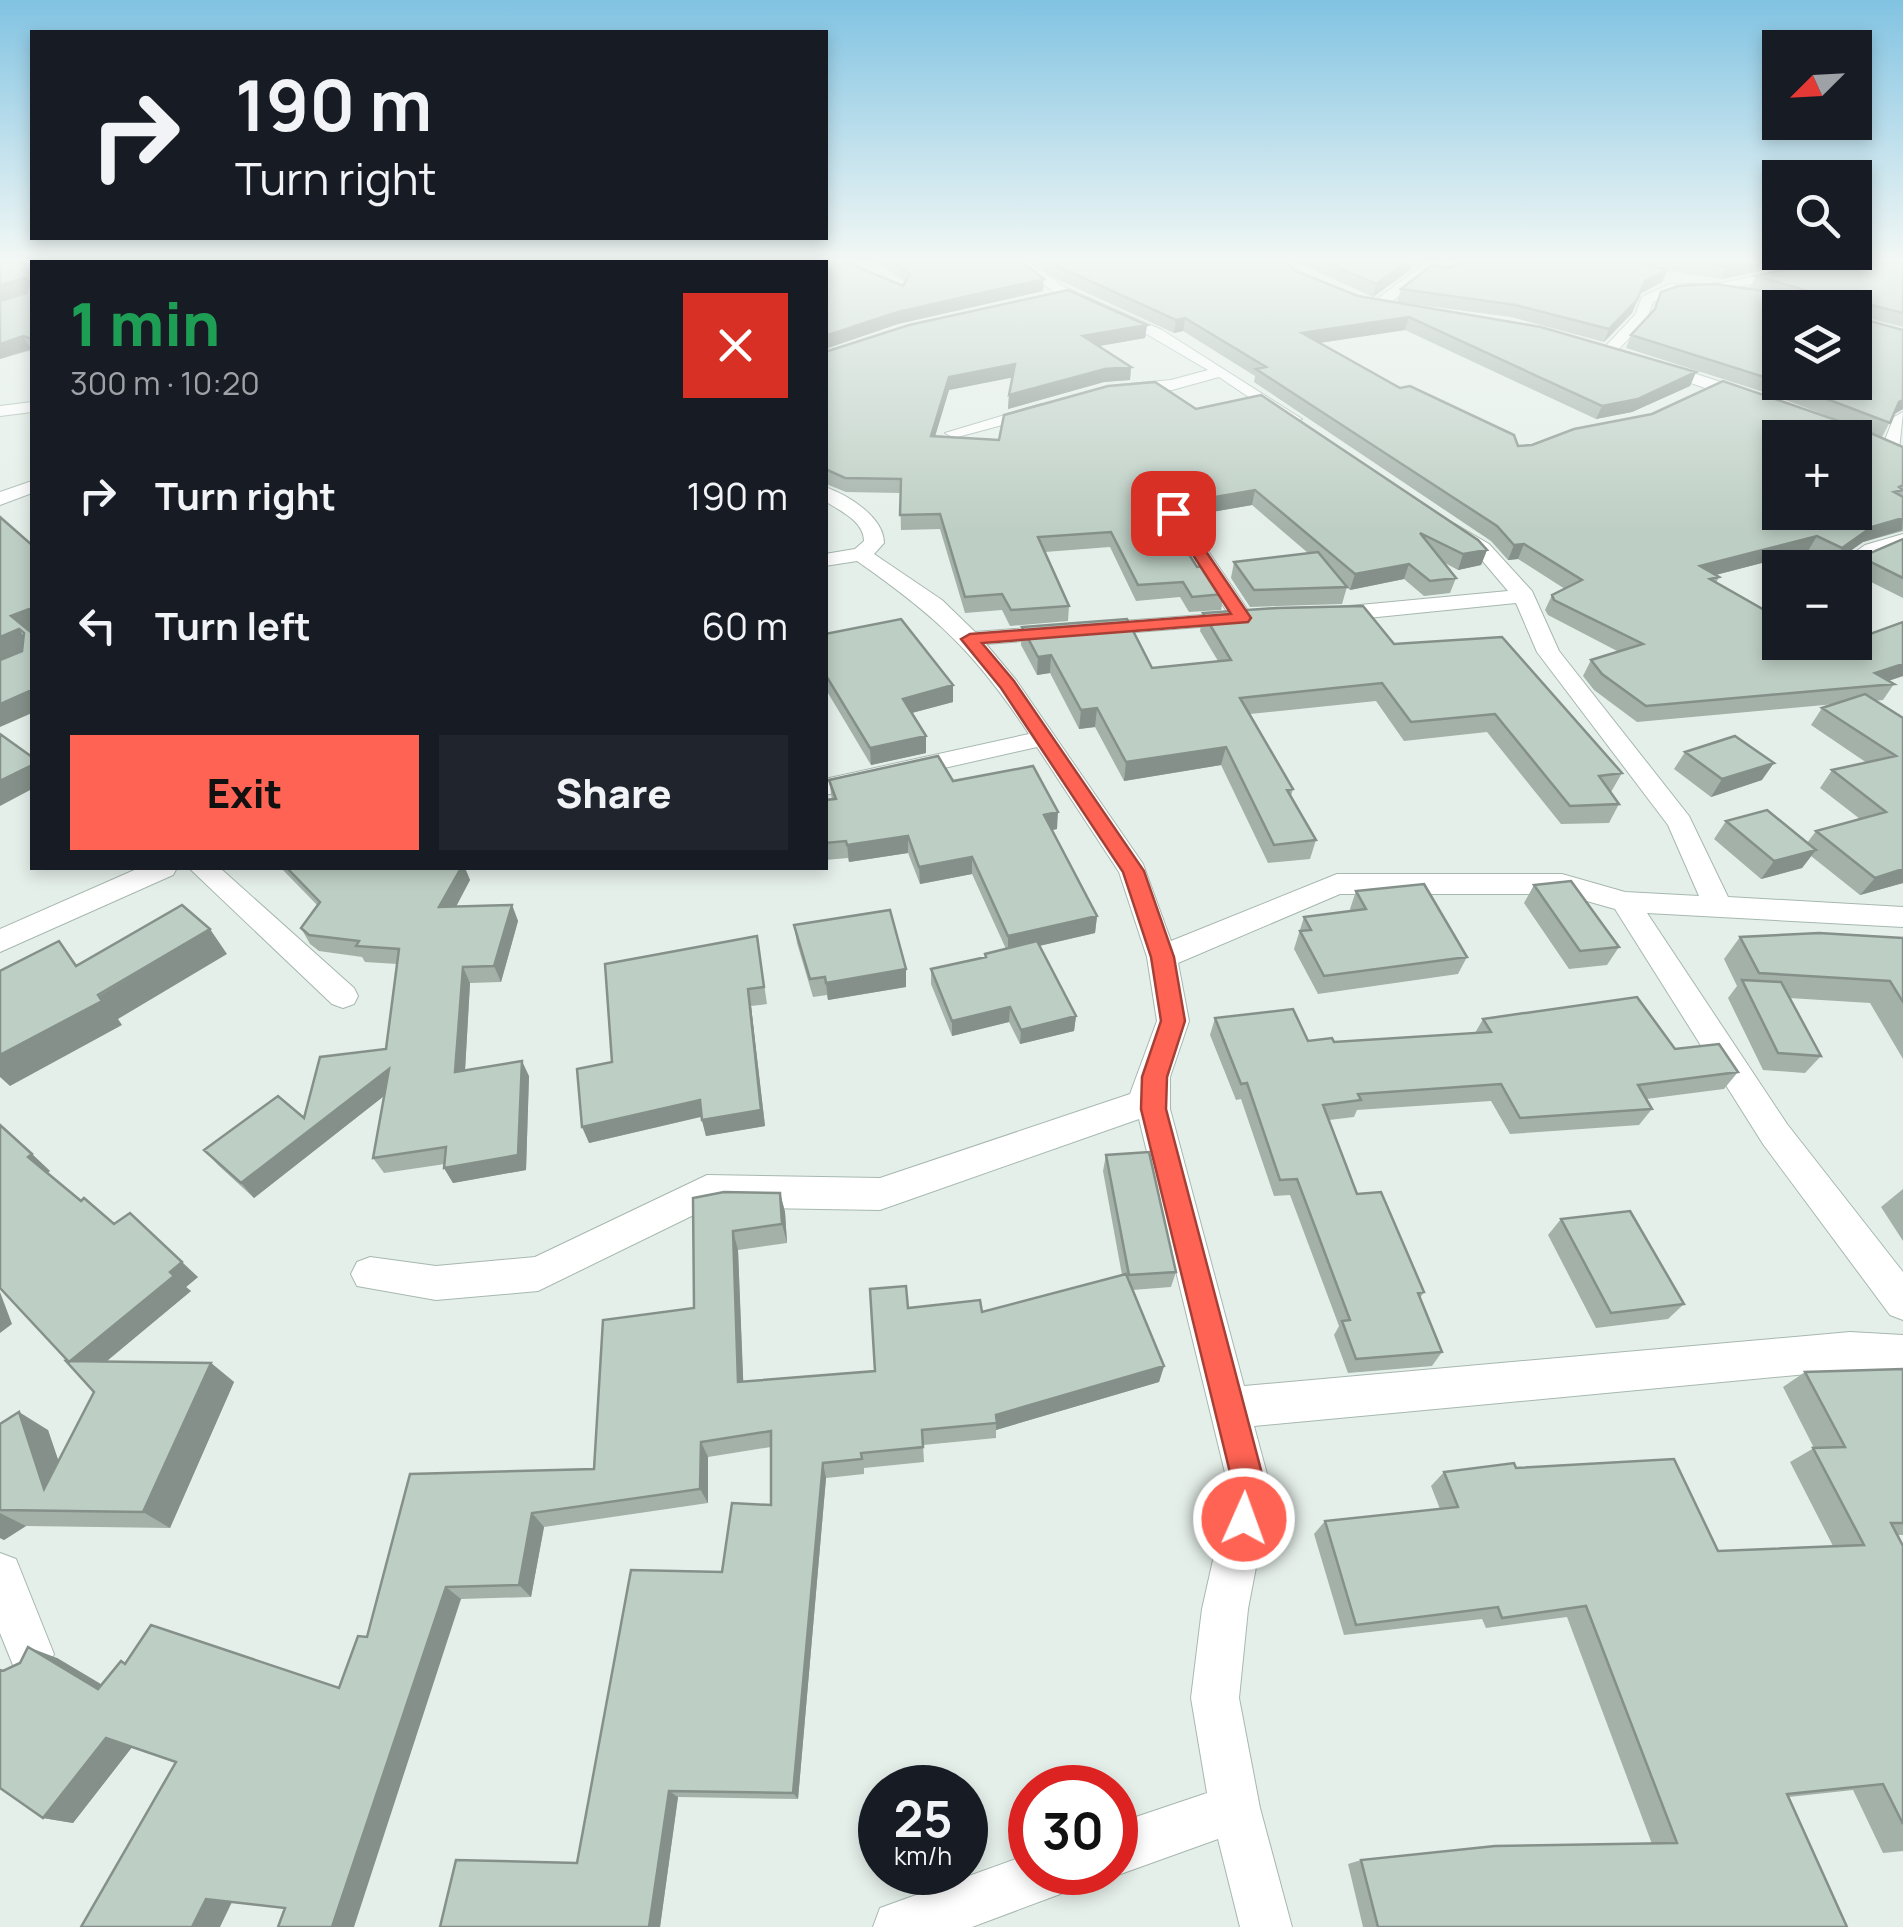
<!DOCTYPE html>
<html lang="en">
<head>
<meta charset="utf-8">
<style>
	body { margin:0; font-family:Manrope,sans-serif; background:#20242c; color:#f1f3f6; height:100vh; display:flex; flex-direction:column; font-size:38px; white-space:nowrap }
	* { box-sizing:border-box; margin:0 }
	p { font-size:32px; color:#9ea1a6 }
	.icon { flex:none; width:55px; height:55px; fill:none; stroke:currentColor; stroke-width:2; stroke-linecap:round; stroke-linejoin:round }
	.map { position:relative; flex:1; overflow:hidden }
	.sheet { position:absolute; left:30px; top:260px; width:798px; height:610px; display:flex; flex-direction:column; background:#171b24; border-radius:0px; box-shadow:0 5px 15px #0003 }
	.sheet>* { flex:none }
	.hud { position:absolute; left:30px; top:30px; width:798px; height:210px; border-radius:0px; box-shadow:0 5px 15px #0003; background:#171b24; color:#f1f3f6; overflow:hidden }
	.needle { width:65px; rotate:246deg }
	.buttons { position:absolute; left:1762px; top:30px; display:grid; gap:20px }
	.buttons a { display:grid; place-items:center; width:110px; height:110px; border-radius:0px; background:#171b24; box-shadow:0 5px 15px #0003; font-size:50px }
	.speed { position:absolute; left:858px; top:1765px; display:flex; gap:20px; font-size:50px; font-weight:700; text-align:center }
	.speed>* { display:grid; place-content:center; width:130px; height:130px; border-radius:50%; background:#171b24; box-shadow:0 5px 15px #0003; line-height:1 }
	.speed small { font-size:25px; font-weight:400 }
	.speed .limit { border:15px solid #d22; background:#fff; color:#111 }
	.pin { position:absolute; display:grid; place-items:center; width:85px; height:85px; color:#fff; margin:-42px; border-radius:20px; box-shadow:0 5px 15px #0006 }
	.me { position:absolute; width:110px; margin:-55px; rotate:2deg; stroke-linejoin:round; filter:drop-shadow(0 0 8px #0008) }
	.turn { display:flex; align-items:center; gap:35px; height:210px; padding:0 40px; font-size:45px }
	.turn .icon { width:130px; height:130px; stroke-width:2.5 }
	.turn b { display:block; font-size:70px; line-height:85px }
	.round { display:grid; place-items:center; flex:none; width:105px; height:105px; border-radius:0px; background:#20242c }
	.headline { display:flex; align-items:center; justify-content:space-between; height:170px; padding:0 40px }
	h1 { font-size:60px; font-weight:800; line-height:75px; color:#1e9e55 }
	.cta { display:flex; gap:20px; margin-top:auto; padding:20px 40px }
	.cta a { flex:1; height:115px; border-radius:0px; background:#ff6353; color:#111; font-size:40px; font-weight:800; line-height:115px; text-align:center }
	.cta a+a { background:#20242c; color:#f1f3f6 }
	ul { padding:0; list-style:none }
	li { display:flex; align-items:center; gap:30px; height:130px; padding:0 40px }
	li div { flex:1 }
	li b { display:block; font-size:38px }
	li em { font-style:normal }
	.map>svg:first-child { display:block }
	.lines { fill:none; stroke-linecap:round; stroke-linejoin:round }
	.minor-casing { stroke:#a6b8af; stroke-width:2 }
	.minor { fill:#fff; fill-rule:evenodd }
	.wall { fill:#a3b1a9 }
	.shaded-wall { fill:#849089 }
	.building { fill:#bdcec4; stroke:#849089; stroke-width:2.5; fill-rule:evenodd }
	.route { fill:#ff6353; stroke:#a64036; stroke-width:2.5 }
</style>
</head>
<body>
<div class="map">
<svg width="1903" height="1927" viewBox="0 0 1903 1927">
	<rect width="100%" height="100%" fill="#e5efe9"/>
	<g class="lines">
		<g class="minor-casing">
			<path id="minor" d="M1014 262H1029L1064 287 1162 330 1302 419 1287 423 1219 377 1172 390 1113 393V387L1119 385 1171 380 1208 370 1131 325 1055 293Z
				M1427 262H1443L1383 308H1373V302Z
				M1819 262H1845L1717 292H1673L1653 302 1647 319 1615 353 1602 350 1635 315 1642 297 1670 284H1717Z
				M1657 361 1757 394 1759 398 1745 402 1651 369 1649 366Z
				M32 402V412L0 416V406Z
				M1041 404 1049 409 1047 413 954 438 945 433Z
				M1903 412 1899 450 1890 455 1884 454 1881 450 1894 417Z
				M32 481V493L0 505V492Z
				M825 487C848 495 884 517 884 543L874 554 942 600 975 632 1228 613 1163 513 1166 509H1180L1253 618 1250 623 986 644 1016 680 1143 864 1171 941 1337 874H1562L1625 892 1699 896 1668 825 1537 652 1516 603 1328 622 1317 615 1328 608 1508 591 1475 552 1448 534V526L1455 524 1489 544 1532 591 1559 651 1689 816 1728 897 1903 907V927L1647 913 1787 1124 1903 1272V1320L1890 1315 1763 1144 1615 909 1562 894H1340L1178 963 1189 1021 1170 1077V1109L1244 1386 1850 1332 1903 1335V1373L1850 1370 1254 1426 1271 1489 1248 1609 1239 1698 1260 1808 1292 1927H1240L1218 1839 1115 1876 1108 1872H1115V1824L1207 1793 1191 1698 1202 1609 1229 1489 1139 1119 880 1210 710 1207 538 1291 436 1300 357 1286 351 1274 357 1262 370 1257 436 1266 535 1257 707 1175 880 1178 1130 1094 1157 1021 1147 957 1119 872 1037 747 825 795V779L1029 734C975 652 937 617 857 561L825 566V554L855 549 864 541C864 521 840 511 825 501Z
				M1903 534V546L1879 553 1855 569 1833 568 1865 545Z
				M139 868H177L173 875 0 952V929Z
				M189 868H220L354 988 358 996 354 1004 343 1008 332 1004Z
				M0 1553 16 1559 54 1654 47 1670 31 1677 15 1670 0 1633Z
				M1030 1854V1872H1079L1071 1890 972 1927H873L880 1908Z"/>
		</g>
		<use href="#minor" class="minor"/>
	</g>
	<path class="wall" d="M0 262H270H32V350L0 359 27 292 0 300Z
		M275 262H846L903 286 905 282 877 262H1023L1043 291 898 324 825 349V262Z
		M1035 262H1285L1298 272 1358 296 1696 372 1690 386 1632 412 1596 419 1405 330 1319 343 1400 388 1518 446 1838 420 1773 395 1626 348 1631 335 1757 290 1750 288 1756 276 1903 262V327L1859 316V318L1903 330V409L1894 414 1882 437 1903 447V531L1863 542 1833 563 1808 551 1716 575 1719 577 1716 583 1780 642 1862 637 1903 622V676L1888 681 1894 684 1883 700 1875 701 1903 718V883L1860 895 1811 856 1802 868 1761 879 1714 839 1726 821 1807 843 1816 831 1860 819 1820 788 1832 770 1867 763 1811 725 1822 708 1835 704 1637 722 1594 690 1583 676 1591 660 1619 652 1548 615 1545 610 1552 595 1565 589 1518 559 1508 560 1491 541 1254 382 1255 376 1183 331 1174 333 1048 275Z
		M1291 262H1412L1410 270 1373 297 1298 263Z
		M1465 262H1807L1721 279 1667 270 1662 282 1640 294 1632 313 1604 342 1511 317 1397 302 1401 289Z
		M1147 325 1145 338 1099 346 1131 367 1130 380 1104 382 1008 409 1009 395 1012 377 949 390 935 436 999 440 1196 409 1487 550 1481 565 1458 570 1443 562 1456 578 1450 593 1424 596 1404 579 1350 590 1345 585 1347 587 1342 604 1250 607 1231 578 1234 562 1308 553 1252 505 1189 516 1181 505 1171 504 1165 508 1164 516 1197 567 1224 594 1221 610 1189 612 1180 597 1136 601 1110 547 1045 552 1069 606 1068 621 1010 626 1002 610 965 613 940 529 901 530 900 493 846 492 826 484 825 486V352Z
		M1903 539V598L1855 574V568L1861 557Z
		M1203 613 1394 644 1622 773 1611 792 1619 804 1609 823 1561 824 1487 732 1404 741 1376 701 1250 714 1293 789 1291 796 1316 840 1310 859 1268 863 1221 765 1124 781 1095 727 1079 729 1050 673 1037 675 1021 645 1022 627 1152 668 1218 661 1200 631Z
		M825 634 953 685V702L912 713 926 753 871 765 825 688Z
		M1685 752 1762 780 1711 797 1674 769Z
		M829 780 953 781 1057 829 1052 830 1097 916 1095 933 1039 946 1076 1016 1074 1031 1020 1044 1009 1022 952 1036 931 984V969L985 957V954L1006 949 972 874 920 884 908 853 849 862 848 858 825 860V800H832Z
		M281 868H465L470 880 456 907 512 905 518 921 501 982 470 983 465 1071 529 1076 526 1170 453 1183 444 1168 445 1164 384 1173 373 1158 384 1096 254 1198 218 1165 204 1150 304 1118 386 1049 397 964 365 962 362 957 319 951 310 944 301 928 317 905Z
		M1534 885 1619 947 1607 965 1569 969 1524 903Z
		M1356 891 1467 957 1458 974 1318 994 1294 949 1304 917 1351 911 1350 909Z
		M794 925 906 987 828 1000 827 995 813 997 797 943Z
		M757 936 767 1004 751 1006 765 1126 706 1136 701 1117 589 1143 612 1062Z
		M1903 936V1059L1870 1003 1789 998 1821 1056 1805 1073 1763 1070 1728 998 1737 986 1724 959 1740 937 1902 938Z
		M1215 1018 1308 1041 1334 1042 1475 1033 1483 1019 1675 1049 1738 1072 1724 1089 1646 1099 1652 1109 1639 1125 1510 1134 1491 1101 1357 1110 1354 1117 1329 1120 1357 1194 1424 1292 1420 1298 1442 1352 1432 1366 1348 1373 1334 1335 1339 1326 1290 1195 1274 1196 1241 1099 1236 1100 1210 1035Z
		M0 1124 50 1171 47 1173 81 1201 114 1224 198 1277 186 1287 191 1291 106 1361 211 1363 234 1382 170 1528 26 1526 4 1540 0 1538V1424L48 1430 58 1461 94 1392 68 1361Z
		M1106 1155 1176 1272 1171 1287 1132 1290 1164 1366 1159 1382 996 1430V1438L923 1445 924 1462 864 1468V1474L826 1478 798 1799 678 1797 660 1927H440L577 1863 722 1572 771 1505V1447L708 1457V1503L544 1527 531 1597 461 1599 285 1908 176 1762 132 1747 73 1823 43 1818 3 1671 20 1663 57 1658 101 1684 121 1661 125 1663 339 1688 367 1637 594 1469 694 1308 693 1198 780 1193 785 1212 787 1243 738 1250 743 1382 875 1371 908 1308 982 1312 1122 1275 1103 1171Z
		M1903 1189V1241L1881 1207Z
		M1561 1219 1684 1304 1668 1319 1596 1328 1548 1235Z
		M1903 1369V1535H1897L1903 1546V1851L1883 1853 1853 1790 1789 1797 1847 1927H1363L1348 1864 1361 1860 1652 1844 1567 1617 1486 1628 1482 1619 1344 1635 1314 1534 1325 1521 1440 1509 1431 1486 1444 1472 1516 1468 1718 1551 1833 1546 1790 1462 1814 1448 1783 1387 1805 1372Z"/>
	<path class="shaded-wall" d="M1407 262H1412L1410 270 1373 297 1376 284Z
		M1752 262H1807L1721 279 1726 267Z
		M1668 270 1662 282 1640 294 1632 313 1604 342 1609 329 1645 281Z
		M24 278 31 290 0 300V285Z
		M1044 279 1043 291 898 324 825 349V336L898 312Z
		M1409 317 1405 330 1299 346 1302 333Z
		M1185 318 1183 331 1174 333 1176 320Z
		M1147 325 1145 338 1082 349 1083 336Z
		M23 336 31 349 0 359V344Z
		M1015 364V377L949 390 931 450V436L949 377Z
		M1131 367 1130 380 1104 382 1008 409 1009 395 1105 369Z
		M1696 372 1690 386 1632 412 1596 419 1602 406Z
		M1903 400V409L1891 416 1899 402Z
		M1173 489 1171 504 1165 508 1163 521 1157 522 1161 497Z
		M1255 490 1252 505 1189 516 1192 501Z
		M1903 518 1902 530 1863 542 1833 563 1842 548 1872 527Z
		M1817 536 1808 551 1692 581 1700 566Z
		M1524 544 1518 559 1508 560 1514 545Z
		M1487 550 1481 565 1458 570 1463 554Z
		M1409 564 1404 579 1350 590 1355 574Z
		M32 608V629L23 633 11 616Z
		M19 629 31 647 0 660V637Z
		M1051 655 1050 673 1037 675 1038 657Z
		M1903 664V676L1873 686 1875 673Z
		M953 685V702L904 715 903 699Z
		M32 690V713L0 727V704Z
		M1097 708 1095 727 1079 729 1081 710Z
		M926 736V753L871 765 870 748Z
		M1226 747 1221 765 1124 781 1126 762Z
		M1774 763 1762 780 1711 797 1722 779Z
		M32 765V789L0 806V781Z
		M1058 812 1057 829 1042 832 1044 815Z
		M908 836V853L849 862 847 845Z
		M1816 850 1802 868 1761 879 1774 861Z
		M972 857V874L920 884 919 867Z
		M461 868H465L470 880 447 923 439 907Z
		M1903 869V883L1860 895 1875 878Z
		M512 905 518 921 501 982 494 966Z
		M1097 916 1095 933 1008 953V936Z
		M210 929 227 954 118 1019 122 1025 10 1086 0 1077V1055Z
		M463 967 470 983 464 1088 455 1072Z
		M906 969V987L828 1000 826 983Z
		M748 989 751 1006 765 1126 706 1136 702 1120Z
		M1010 1007 1009 1022 952 1036V1021Z
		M1076 1016 1074 1031 1020 1044 1021 1030Z
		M522 1061 529 1076 526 1170 453 1183 444 1168Z
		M389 1069 398 1085 254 1198 241 1183Z
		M700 1100 704 1116 589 1143 582 1127Z
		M0 1124 50 1171 46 1174 28 1157Z
		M780 1193 785 1212 787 1243 782 1224Z
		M733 1231 738 1250 744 1399 738 1382Z
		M182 1262 198 1277 186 1287 191 1291 89 1376 69 1362Z
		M0 1292 12 1324 0 1333Z
		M211 1363 234 1382 170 1528 143 1512Z
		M1164 1366 1159 1382 996 1430V1415Z
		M19 1412 48 1430 74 1506 44 1489Z
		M701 1442 708 1457V1503L700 1489Z
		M823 1463 826 1478 798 1799 793 1793Z
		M0 1513 26 1526 4 1540 0 1538Z
		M532 1513 544 1527 531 1597 519 1585Z
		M446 1587 461 1599 354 1927H332Z
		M28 1647 57 1658 124 1698 98 1689Z
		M106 1738 133 1746 73 1823 43 1818Z
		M669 1791 678 1797 660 1927H649Z
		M206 1899 232 1902 220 1927H192Z"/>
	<path class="building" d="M0 262H225H32V339L23 336 0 344V301L26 293 29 282 24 278 0 285Z
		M626 262H846L903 286 910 274 893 262H1023L1044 279 898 312 825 336V262Z
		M1048 262H1285L1298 272 1358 296 1541 327 1696 372 1638 399 1602 406 1409 317 1302 333 1400 388 1410 386 1514 435 1518 446 1532 445 1574 429 1652 414 1723 381 1859 428 1903 447V485L1899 487 1903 490 1894 492 1903 497V518L1872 527 1842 548 1817 536 1700 566 1719 577 1710 579 1780 619V642H1855V633L1862 637 1903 622V664L1875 673 1894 684 1646 706 1602 674 1591 660 1643 644 1554 600 1552 595 1582 580 1524 544 1514 545 1497 526 1256 369 1266 367 1185 318 1176 320ZM1780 438H1855V512H1780Z
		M1325 262H1407L1376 284Z
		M1465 262H1639L1668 270 1645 281 1637 300 1609 329 1515 305 1401 289 1432 265 1449 268Z
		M1696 262H1752L1726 267Z
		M1816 262H1903V313L1863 303 1858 306 1859 318 1903 330V400L1899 402 1890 423 1782 382H1855V308H1780V382L1631 335 1655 309 1661 292 1678 286 1714 284 1814 298 1812 292 1756 276Z
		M1068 290 1147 325 1083 336 1131 367 1105 369 1009 395 1015 364 949 377 931 436 999 440 1004 415 1108 386 1155 382 1196 409 1261 395 1478 540 1487 550 1463 554 1420 533 1456 578 1430 581 1409 564 1355 574 1255 490 1192 501 1183 491 1173 489 1161 497 1166 506 1159 507 1197 567 1206 566 1224 594 1192 597 1183 582 1138 585 1111 532 1038 537 1069 606 1011 610 1002 594 965 597 940 514 900 515 901 479 845 478 825 469V352L909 325Z
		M0 517 32 545V608L11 616 32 633V690L0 704V660L22 651 24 633 19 629 0 637Z
		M1903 539V578L1861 557Z
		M1318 552 1347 587 1254 590 1234 562Z
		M1363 606 1394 644 1502 637 1622 773 1599 776 1619 804 1570 806 1495 714 1411 722 1382 683 1240 698 1293 789 1287 790 1316 840 1274 845 1226 747 1126 762 1097 708 1081 710 1051 655 1038 657 1022 627 1127 619 1152 668 1231 660 1203 613 1277 608Z
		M901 619 953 685 903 699 926 736 870 748 825 674V634Z
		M1865 694 1903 718V869L1875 878 1816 831 1886 812 1832 770 1896 756 1822 708Z
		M0 734 32 757V765L0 781Z
		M1735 736 1774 763 1722 779 1685 752Z
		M938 756 953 781 1033 766 1058 812 1044 815 1097 916 1008 936 972 857 919 867 908 836 847 845 846 841 825 843V800L836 799 829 780Z
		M1767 810 1816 850 1774 861 1726 821Z
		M287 868H461L439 907 512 905 494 966 463 967 455 1072 522 1061 518 1155 444 1168 446 1147 373 1158 389 1069 241 1183 204 1150 278 1096 304 1118 320 1057 386 1049 399 949 356 946 359 941 309 935 301 928 320 902Z
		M1571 881 1619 947 1580 951 1534 885Z
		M1424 884 1467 957 1324 976 1300 931 1311 930 1304 917 1366 909 1356 891Z
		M182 905 210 929 98 995 102 1001 0 1055V971L59 941 76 966Z
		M890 910 906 969 826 983 825 977 810 979 794 925Z
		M1819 933 1903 938V1002L1890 981 1759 973 1740 937Z
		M757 936 764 987 748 989 761 1110 702 1120 700 1100 582 1127 577 1069 612 1062 605 964Z
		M1037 941 1076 1016 1021 1030 1010 1007 952 1021 931 969 986 957 985 954Z
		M1742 980 1781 982 1821 1056 1778 1053Z
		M1637 997 1675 1049 1719 1044 1738 1072 1638 1085 1652 1109 1520 1118 1501 1084 1358 1094 1361 1100 1323 1105 1357 1194 1381 1192 1424 1292 1418 1293 1442 1352 1356 1359 1342 1321 1350 1320 1297 1179 1280 1180 1247 1083 1241 1084 1215 1018 1293 1009 1308 1041 1332 1038 1334 1042 1491 1032 1483 1019Z
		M0 1125 32 1154 28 1157 81 1201 84 1198 114 1224 130 1213 182 1262 170 1272 174 1276 69 1362 0 1288Z
		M1149 1152 1176 1272 1129 1275 1106 1155Z
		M724 1192 780 1193 782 1224 733 1231 738 1382 875 1371 870 1289 906 1286 908 1308 980 1300 982 1312 1126 1274 1164 1366 996 1415 997 1423 922 1430 923 1447 861 1453 862 1459 823 1463 793 1793 669 1791 649 1927H440L456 1860 577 1863 631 1570 722 1572 732 1503 771 1505V1431L701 1442 700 1489 532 1513 519 1585 446 1587 332 1927H278L285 1908 206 1899 192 1927H81L176 1762 106 1738 43 1818 0 1788V1670L3 1671 20 1663 28 1647 98 1689 121 1661 125 1664 151 1625 339 1688 358 1636 367 1637 410 1474 594 1469 603 1320 694 1308 693 1198Z
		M1630 1211 1684 1304 1611 1313 1561 1219Z
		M66 1361 211 1363 143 1512 0 1510V1424L19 1412 44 1489 94 1392Z
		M1903 1369V1523H1891L1903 1546V1824L1883 1784 1787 1794 1847 1927H1378L1361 1860 1495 1846 1677 1843 1586 1606 1502 1618 1498 1607 1356 1625 1325 1521 1458 1507 1444 1472 1514 1463 1516 1468 1674 1459 1718 1551 1864 1545 1813 1448 1845 1447 1805 1372Z"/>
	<linearGradient id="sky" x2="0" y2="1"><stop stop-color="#81c3e2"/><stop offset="0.49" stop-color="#f3f8f5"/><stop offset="1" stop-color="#f3f8f5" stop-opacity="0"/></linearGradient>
	<rect width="1903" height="532" fill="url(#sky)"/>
	<path class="route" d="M1173 509 1178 510 1251 618 1248 622 982 643 1014 681 1144 871 1174 957 1185 1021 1167 1077 1166 1109 1266 1489 1255 1530 1244 1535 1232 1530 1227 1519 1234 1489 1141 1109 1142 1077 1161 1021 1151 957 1123 872 1001 688 961 639 970 634 1231 614 1166 513Z"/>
</svg>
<div class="buttons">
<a><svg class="needle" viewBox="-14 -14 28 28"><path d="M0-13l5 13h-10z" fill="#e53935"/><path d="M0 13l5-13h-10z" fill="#9ea1a6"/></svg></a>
<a><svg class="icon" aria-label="search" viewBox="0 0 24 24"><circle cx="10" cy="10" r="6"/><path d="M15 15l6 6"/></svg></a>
<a><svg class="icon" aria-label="layers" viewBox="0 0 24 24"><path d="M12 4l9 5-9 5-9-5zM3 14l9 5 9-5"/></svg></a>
<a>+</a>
<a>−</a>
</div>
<div class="speed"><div>25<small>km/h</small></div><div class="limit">30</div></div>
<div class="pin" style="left:1173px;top:513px;background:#d93025"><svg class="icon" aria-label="arrive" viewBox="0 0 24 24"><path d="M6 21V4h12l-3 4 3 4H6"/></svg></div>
<svg class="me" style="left:1244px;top:1519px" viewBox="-20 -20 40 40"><circle r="17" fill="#ff6353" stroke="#fff" stroke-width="3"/><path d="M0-11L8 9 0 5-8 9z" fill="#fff"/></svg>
<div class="hud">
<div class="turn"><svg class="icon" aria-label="right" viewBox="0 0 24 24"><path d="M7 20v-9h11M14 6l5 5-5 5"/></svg><div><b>190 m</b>Turn right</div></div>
</div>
<section class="sheet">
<div class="headline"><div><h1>1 min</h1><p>300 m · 10:20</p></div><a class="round" style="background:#d93025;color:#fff"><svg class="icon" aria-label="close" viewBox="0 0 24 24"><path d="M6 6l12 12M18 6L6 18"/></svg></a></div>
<ul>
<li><svg class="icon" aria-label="right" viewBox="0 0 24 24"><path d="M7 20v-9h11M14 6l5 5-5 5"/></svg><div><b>Turn right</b></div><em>190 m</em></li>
<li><svg class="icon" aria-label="left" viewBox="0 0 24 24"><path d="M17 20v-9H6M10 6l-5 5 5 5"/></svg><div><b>Turn left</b></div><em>60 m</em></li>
</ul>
<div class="cta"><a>Exit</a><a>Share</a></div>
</section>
</div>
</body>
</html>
